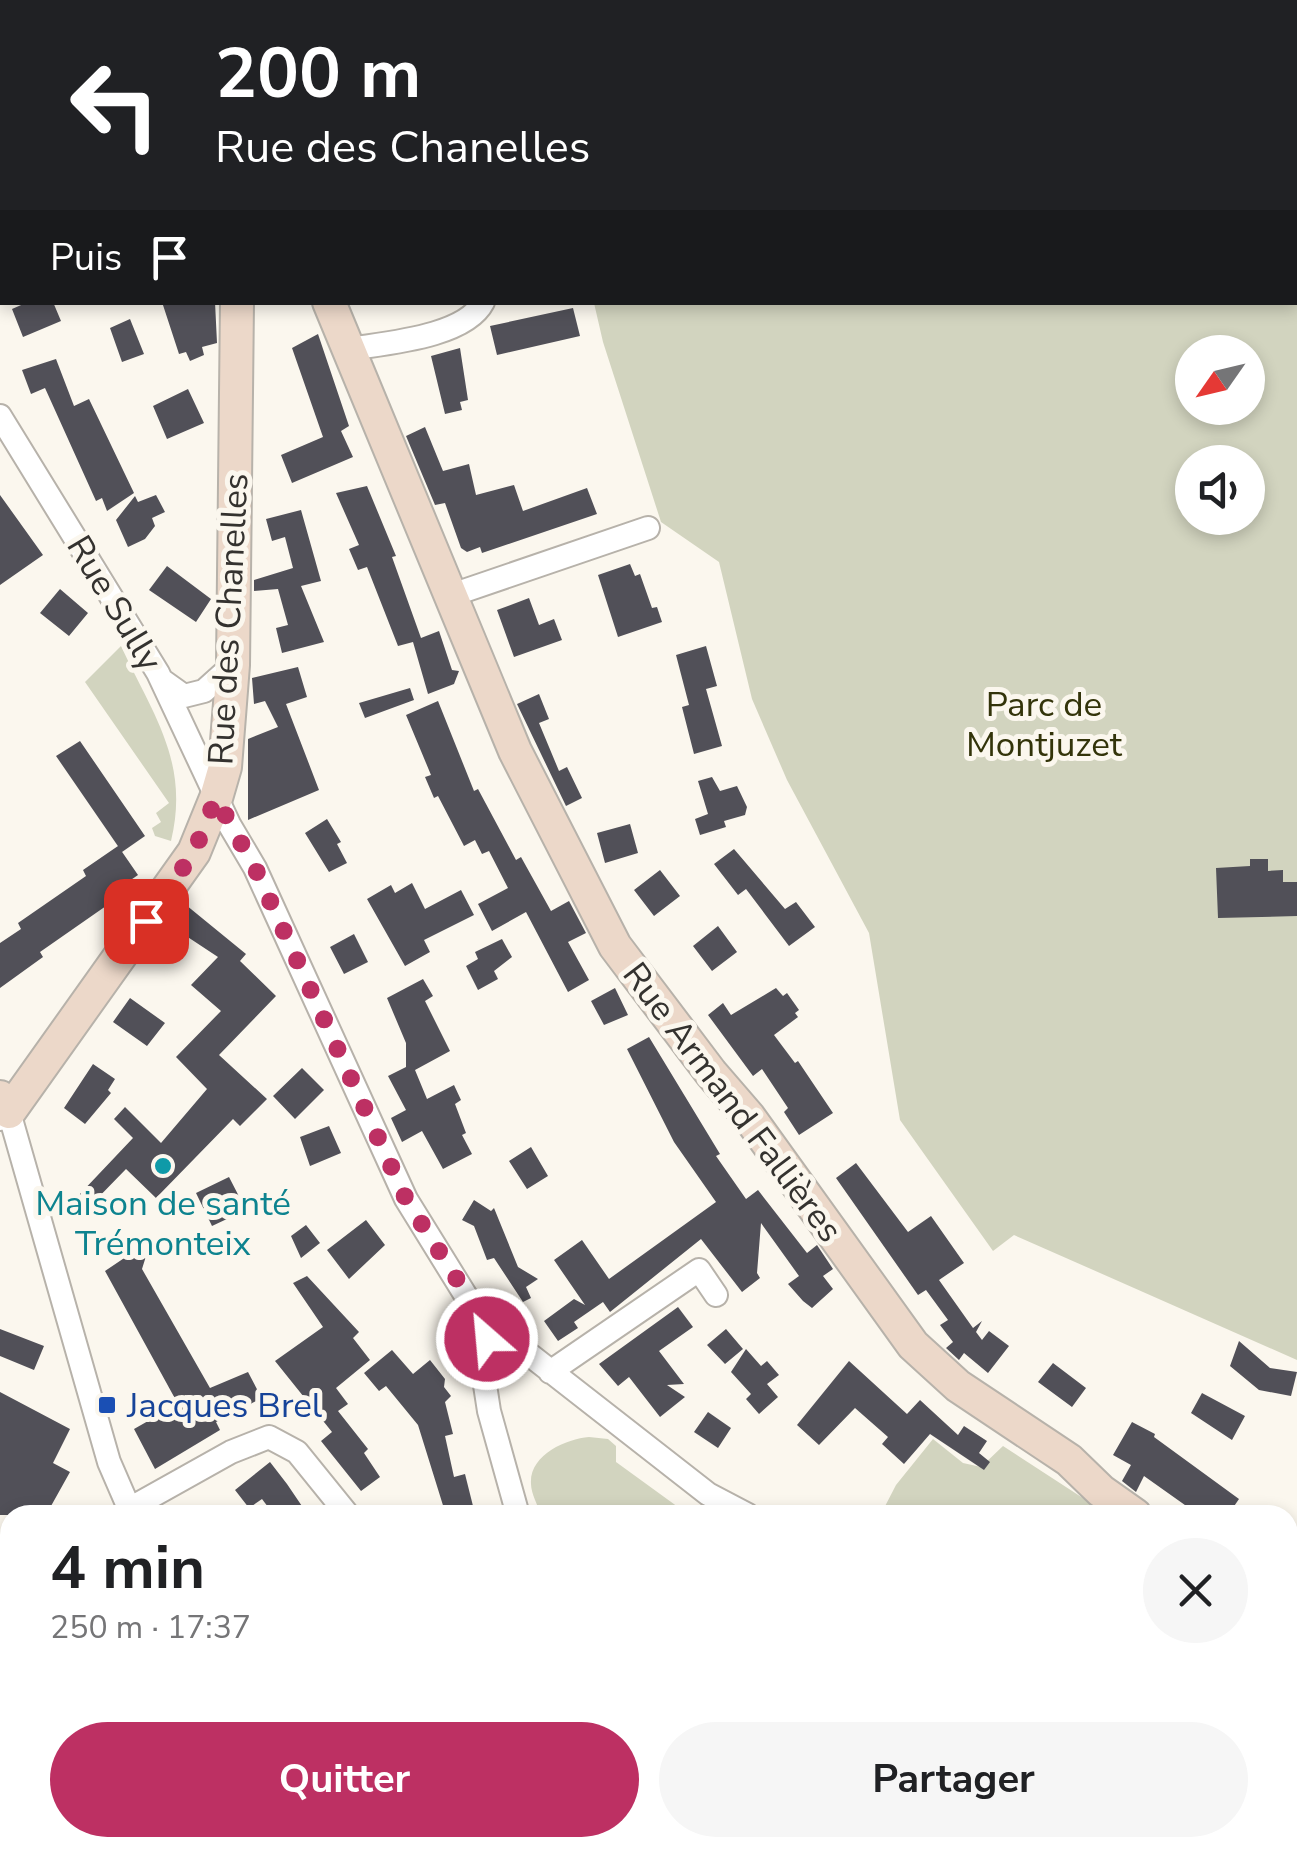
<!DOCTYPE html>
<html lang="fr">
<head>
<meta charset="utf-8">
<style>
	body { margin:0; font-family:"Nunito Sans",sans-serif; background:#f6f6f6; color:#202124; height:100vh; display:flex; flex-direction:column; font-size:38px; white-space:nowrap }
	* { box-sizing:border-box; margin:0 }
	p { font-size:32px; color:#757577 }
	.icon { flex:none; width:55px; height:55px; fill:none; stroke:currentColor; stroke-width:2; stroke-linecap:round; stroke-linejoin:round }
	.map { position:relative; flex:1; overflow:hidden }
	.panel { position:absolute; left:0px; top:1505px; width:1298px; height:352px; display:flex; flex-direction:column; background:#fff; border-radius:30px 30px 0 0; box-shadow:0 5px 15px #0003 }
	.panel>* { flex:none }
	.banner { position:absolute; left:0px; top:0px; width:1298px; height:305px; box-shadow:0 5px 15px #0003; background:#202124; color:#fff; overflow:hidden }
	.needle { width:65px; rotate:236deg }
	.tools { position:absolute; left:1175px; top:335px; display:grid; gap:20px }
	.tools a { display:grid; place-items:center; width:90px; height:90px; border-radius:50%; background:#fff; box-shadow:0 5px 15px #0003; font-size:50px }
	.pin { position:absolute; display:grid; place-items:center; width:85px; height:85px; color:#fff; margin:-42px; border-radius:20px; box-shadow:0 5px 15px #0006 }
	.me { position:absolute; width:110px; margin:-55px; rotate:333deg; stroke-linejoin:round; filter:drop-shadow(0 0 8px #0008) }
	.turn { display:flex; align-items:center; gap:35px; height:210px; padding:0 50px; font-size:45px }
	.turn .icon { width:130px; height:130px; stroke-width:2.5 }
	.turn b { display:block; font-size:70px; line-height:85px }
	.then { display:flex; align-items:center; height:95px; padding:0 50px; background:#0003; gap:20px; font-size:38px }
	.round { display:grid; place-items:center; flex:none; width:105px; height:105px; border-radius:52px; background:#f6f6f6 }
	.overview { display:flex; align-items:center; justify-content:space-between; height:170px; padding:0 50px }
	h1 { font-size:60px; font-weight:700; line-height:75px }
	.primary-button { display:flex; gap:20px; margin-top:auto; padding:20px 50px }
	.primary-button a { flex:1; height:115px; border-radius:60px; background:#bd3063; color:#fff; font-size:40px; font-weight:700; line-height:115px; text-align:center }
	.primary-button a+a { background:#f6f6f6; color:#202124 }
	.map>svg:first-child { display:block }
	.education { fill:#f8e7f9 }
	.green { fill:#d2d4bf; fill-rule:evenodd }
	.building { fill:#515058 }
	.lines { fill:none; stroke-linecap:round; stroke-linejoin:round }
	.street-casing { stroke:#b7b2aa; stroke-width:26 }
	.secondary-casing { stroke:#b7b2aa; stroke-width:36 }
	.street { stroke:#fff; stroke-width:22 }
	.secondary { stroke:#ecd8c9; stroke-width:32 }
	.route { stroke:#bd3063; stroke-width:18; stroke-dasharray:0 32.4 }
	.culture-dot { fill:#0f9aa8; stroke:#fbf7ee; stroke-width:4 }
	.transit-dot { fill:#1a4fb4; stroke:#fbf7ee; stroke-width:4 }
	.labels { text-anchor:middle; stroke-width:10; stroke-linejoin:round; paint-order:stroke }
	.street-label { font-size:35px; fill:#34322f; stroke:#fbf7ee }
	.park-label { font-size:35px; fill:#33340a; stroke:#fbf7ee }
	.culture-label { font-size:35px; fill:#0d838f; stroke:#fbf7ee }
	.transit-label { font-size:35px; fill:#164399; stroke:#fbf7ee; text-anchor:start }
</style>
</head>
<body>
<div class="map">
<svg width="1297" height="1856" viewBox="0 0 1297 1856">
	<rect width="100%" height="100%" fill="#fbf7ee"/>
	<path class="education" d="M704 1848H1156L1162 1856H710Z"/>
	<path class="green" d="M502 0H1297V1360L1014 1235 993 1251 900 1120 869 933 787 780 752 699 719 562 661 522 603 342 594 303 1295 302V2ZM1192 352H1248V408H1192ZM1192 462H1248V518H1192Z
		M121 646C153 715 190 762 171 841L155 836 152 828 161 822 156 813 169 803 85 682Z
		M589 1437 608 1439 616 1446V1462L689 1515H541C538 1506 531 1493 531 1484 529 1455 566 1439 589 1437Z
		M933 1439 963 1463 981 1467 1003 1446 1109 1515 881 1514 896 1485Z
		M1288 1801 1297 1807V1856H1162L1156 1848H1288Z"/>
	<path class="building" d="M28 302H53L61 321 23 337 12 309Z
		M162 302H215L217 343 202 347 204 355 190 361 186 352 179 354Z
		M573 308 580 336 497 355 490 326Z
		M130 319 144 354 122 362 110 328Z
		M318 334 349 426 341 431 353 457 292 483 281 455 323 437 292 348Z
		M460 348 468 400 460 402 462 410 445 414 431 356Z
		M56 359 74 406 89 399 134 493 107 511 102 498 96 501 45 388 31 394 22 370Z
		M188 389 204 423 167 439 153 406Z
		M425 427 443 471 469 464 476 495 514 485 523 511 587 488 597 514 482 553 480 547 467 552 461 548 445 503 435 505 406 436Z
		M367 486 396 556 392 557 421 638 439 631 452 670 459 671 454 684 428 694 413 642 398 646 367 567 358 570 349 549 359 545 336 493Z
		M0 495 43 555 0 585Z
		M156 495 165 512 152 518 155 526 145 539 128 547 116 520 135 496 138 502Z
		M301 510 321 581 301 586 324 642 282 653 276 628 288 625 278 589 254 591V580L293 568 285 537 272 541 266 519Z
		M630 564 635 576 640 574 652 608 657 607 662 622 618 637 598 575Z
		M167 566 211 599 196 622 149 590Z
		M60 589 88 613 69 636 40 613Z
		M529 598 539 625 554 619 562 640 514 657 497 610Z
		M706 646 717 686 706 689 722 746 694 754 682 707 689 705 676 655Z
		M298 667 307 697 286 704 319 790 248 820V739L278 727 265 701 254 704 252 678Z
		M410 688 414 700 365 718 359 703Z
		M539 694 549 719 539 723 559 771 567 767 582 798 566 806 517 704Z
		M438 701 474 791 478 789 516 860 521 857 551 911 569 901 586 933 568 942 589 980 568 992 526 912 492 931 478 904 508 888 489 851 482 854 475 840 464 846 438 796 434 798 425 777 431 775 406 715Z
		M80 741 145 836 122 852 56 756Z
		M712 777 720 791 737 786 747 807 745 815 724 821 726 827 700 835 695 819 708 814 698 781Z
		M327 819 341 842 337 844 347 863 329 872 305 833Z
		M630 824 638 853 605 863 597 833Z
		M118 846 138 875 106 897 109 901 106 906 40 952 43 957 0 988V943L21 929 18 923 86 876 83 870Z
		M734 849 785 909 796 902 815 927 789 946 746 889 738 895 714 864Z
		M1250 859H1268V871L1283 870V882H1297V916L1218 918 1216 868 1250 866Z
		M660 870 680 896 654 916 634 890Z
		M412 883 425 909 461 890 474 915 424 940 430 952 405 966 367 899 391 885 395 893Z
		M186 905 246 954 240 961 276 996 219 1055 267 1099 240 1126 233 1119 156 1198 126 1169 90 1206 79 1195 133 1138 114 1119 125 1107 161 1143 207 1089 176 1057 221 1011 191 985 218 957 171 926Z
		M718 926 737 952 712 971 693 946Z
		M354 934 368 962 344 974 330 947Z
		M502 939 512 957 494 971 498 979 478 990 466 966 478 959 475 952Z
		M423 979 433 996 425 1001 450 1051 415 1070 427 1099 454 1085 461 1100 455 1104 466 1133 462 1135 472 1154 443 1169 422 1131 402 1142 391 1118 406 1110 388 1076 406 1067V1043L387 998Z
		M615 988 628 1015 604 1025 591 1001Z
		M776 988 783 996 787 993 799 1010 795 1013 798 1017 774 1035 795 1063 798 1061 833 1113 799 1135 784 1112 788 1108 762 1069 753 1076 708 1015 723 1003 731 1015Z
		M130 998 165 1023 147 1046 113 1022Z
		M649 1037 720 1154 716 1156 746 1199 758 1190 807 1253 817 1245 833 1269 823 1276 833 1289 812 1308 803 1301 788 1284 799 1276 761 1223 757 1273 760 1278 742 1292 701 1239 610 1312 603 1302 574 1322 578 1328 558 1341 544 1321 574 1299 585 1305 554 1260 582 1240 609 1279 716 1202 674 1142 627 1049Z
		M93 1064 115 1079 108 1090 111 1093 85 1124 64 1108Z
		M302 1068 324 1090 295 1119 273 1096Z
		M329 1126 341 1153 310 1166 300 1137Z
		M531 1147 548 1176 527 1189 509 1161Z
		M856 1163 908 1232 931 1216 964 1263 939 1280 973 1328 982 1321 976 1332 982 1340 989 1331 1009 1346 988 1373 964 1353 959 1360 946 1348 953 1342 940 1325 948 1320 926 1290 918 1295 836 1178Z
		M229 1177 246 1210 212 1226 196 1193Z
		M474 1200 491 1211 494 1208 518 1267 538 1279 526 1287 531 1298 523 1302 494 1258 487 1260 474 1226 462 1220Z
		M366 1220 385 1245 349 1279 327 1250Z
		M306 1225 320 1243 301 1258 291 1236Z
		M151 1240 142 1269 210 1388 248 1372 260 1395V1399L216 1422 220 1430 155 1469 134 1429 178 1404 105 1271Z
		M307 1276 359 1332 353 1338 370 1360 336 1388 348 1404 338 1411 368 1449 364 1453 380 1477 361 1491 321 1441 332 1432 275 1361 323 1327 293 1283Z
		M678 1307 693 1327 659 1351 684 1384 667 1385 685 1397 660 1417 629 1377 618 1386 599 1364Z
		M0 1329 44 1346 34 1370 0 1356Z
		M726 1329 743 1349 725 1364 707 1345Z
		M1239 1341 1270 1368 1297 1372 1291 1396 1259 1390 1230 1366Z
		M746 1349 761 1366 767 1361 779 1375 767 1384 778 1397 759 1414 746 1399 751 1394 731 1372Z
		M392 1350 413 1374 430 1360 445 1379 444 1387 451 1396 445 1402 453 1434 445 1436 454 1477 465 1474 474 1510 446 1515 418 1425 386 1386 379 1391 364 1373Z
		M849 1361 907 1414 920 1400 958 1435 964 1426 987 1441 979 1453 990 1462 984 1470 930 1434 904 1464 882 1444 888 1437 855 1408 819 1445 797 1425Z
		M1053 1363 1086 1388 1072 1407 1038 1382Z
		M0 1392 70 1429 53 1463 70 1472 46 1515H0Z
		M1202 1393 1245 1416 1232 1440 1191 1413Z
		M708 1412 731 1428 718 1448 694 1432Z
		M1132 1422 1155 1434 1154 1437 1239 1499 1228 1515H1199L1144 1476 1136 1492 1122 1481 1131 1465 1113 1455Z
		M270 1462 287 1484 308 1515H274L262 1499 249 1508 235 1490Z"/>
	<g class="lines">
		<g class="street-casing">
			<path id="street" d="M142 0 144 2
				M0 130 2 128
				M350 349C386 343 465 337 483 302
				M0 416 158 673 229 824 255 868 406 1199 479 1317 499 1337 521 1348 708 1494 748 1515
				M449 596 648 528
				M163 681 184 696 204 691 233 665
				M0 1119 9 1112 109 1462 132 1515
				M489 1330 481 1359 489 1411 518 1515
				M550 1372 699 1270 716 1295
				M129 1509 231 1452 269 1437 297 1452 348 1515
				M1288 1775 1297 1782
				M0 1783 10 1807
				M25 1848 27 1856
				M277 1848 279 1856
				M667 1848 672 1856"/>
		</g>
		<g class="secondary-casing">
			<path id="secondary" d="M251 2V0
				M329 302 515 751 615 946 711 1073 749 1117 913 1345 958 1386 1069 1460 1101 1491 1135 1515
				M0 1097 9 1112 194 852 216 798 225 767 233 665 237 302
				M1288 1623 1297 1630"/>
		</g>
		<use href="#street" class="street"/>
		<use href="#secondary" class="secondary"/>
	</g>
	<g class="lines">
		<path class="route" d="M146 921 194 852 216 798 255 868 406 1199 489 1330 487 1339"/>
	</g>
	<circle class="culture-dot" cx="163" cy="1166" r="10"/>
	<rect class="transit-dot" x="97" y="1395" width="20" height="20" rx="5"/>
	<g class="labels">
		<g class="street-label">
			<text transform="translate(115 603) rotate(59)" y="12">Rue Sully</text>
			<text transform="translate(228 619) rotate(-87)" y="12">Rue des Chanelles</text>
			<text transform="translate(733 1102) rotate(53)" y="12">Rue Armand Fallières</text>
		</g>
		<g class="park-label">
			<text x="1044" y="716">Parc de<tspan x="1044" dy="40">Montjuzet</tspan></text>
		</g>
		<g class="culture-label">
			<text x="163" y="1215">Maison de santé<tspan x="163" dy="40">Trémonteix</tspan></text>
		</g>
		<g class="transit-label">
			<text x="127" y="1417">Jacques Brel</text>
		</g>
	</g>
</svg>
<div class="tools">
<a><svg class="needle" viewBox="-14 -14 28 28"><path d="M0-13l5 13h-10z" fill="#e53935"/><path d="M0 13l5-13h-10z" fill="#757577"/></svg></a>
<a><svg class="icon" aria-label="sound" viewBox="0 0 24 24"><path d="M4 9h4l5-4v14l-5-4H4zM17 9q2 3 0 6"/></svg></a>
</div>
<div class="pin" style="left:146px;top:921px;background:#d93025"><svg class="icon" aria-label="arrive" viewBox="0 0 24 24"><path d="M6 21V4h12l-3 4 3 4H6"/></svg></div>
<svg class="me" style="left:487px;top:1339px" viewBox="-20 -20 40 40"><circle r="17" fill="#bd3063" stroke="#fff" stroke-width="3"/><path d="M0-11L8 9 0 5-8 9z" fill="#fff"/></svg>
<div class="banner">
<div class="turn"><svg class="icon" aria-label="left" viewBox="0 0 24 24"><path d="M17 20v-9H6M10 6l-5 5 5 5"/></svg><div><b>200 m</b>Rue des Chanelles</div></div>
<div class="then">Puis<svg class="icon" aria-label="arrive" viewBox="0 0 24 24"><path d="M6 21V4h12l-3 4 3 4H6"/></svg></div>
</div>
<section class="panel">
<div class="overview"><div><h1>4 min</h1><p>250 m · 17:37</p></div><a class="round"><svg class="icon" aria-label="close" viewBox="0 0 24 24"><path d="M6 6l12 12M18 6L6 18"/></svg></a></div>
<div class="primary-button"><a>Quitter</a><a>Partager</a></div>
</section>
</div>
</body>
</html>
